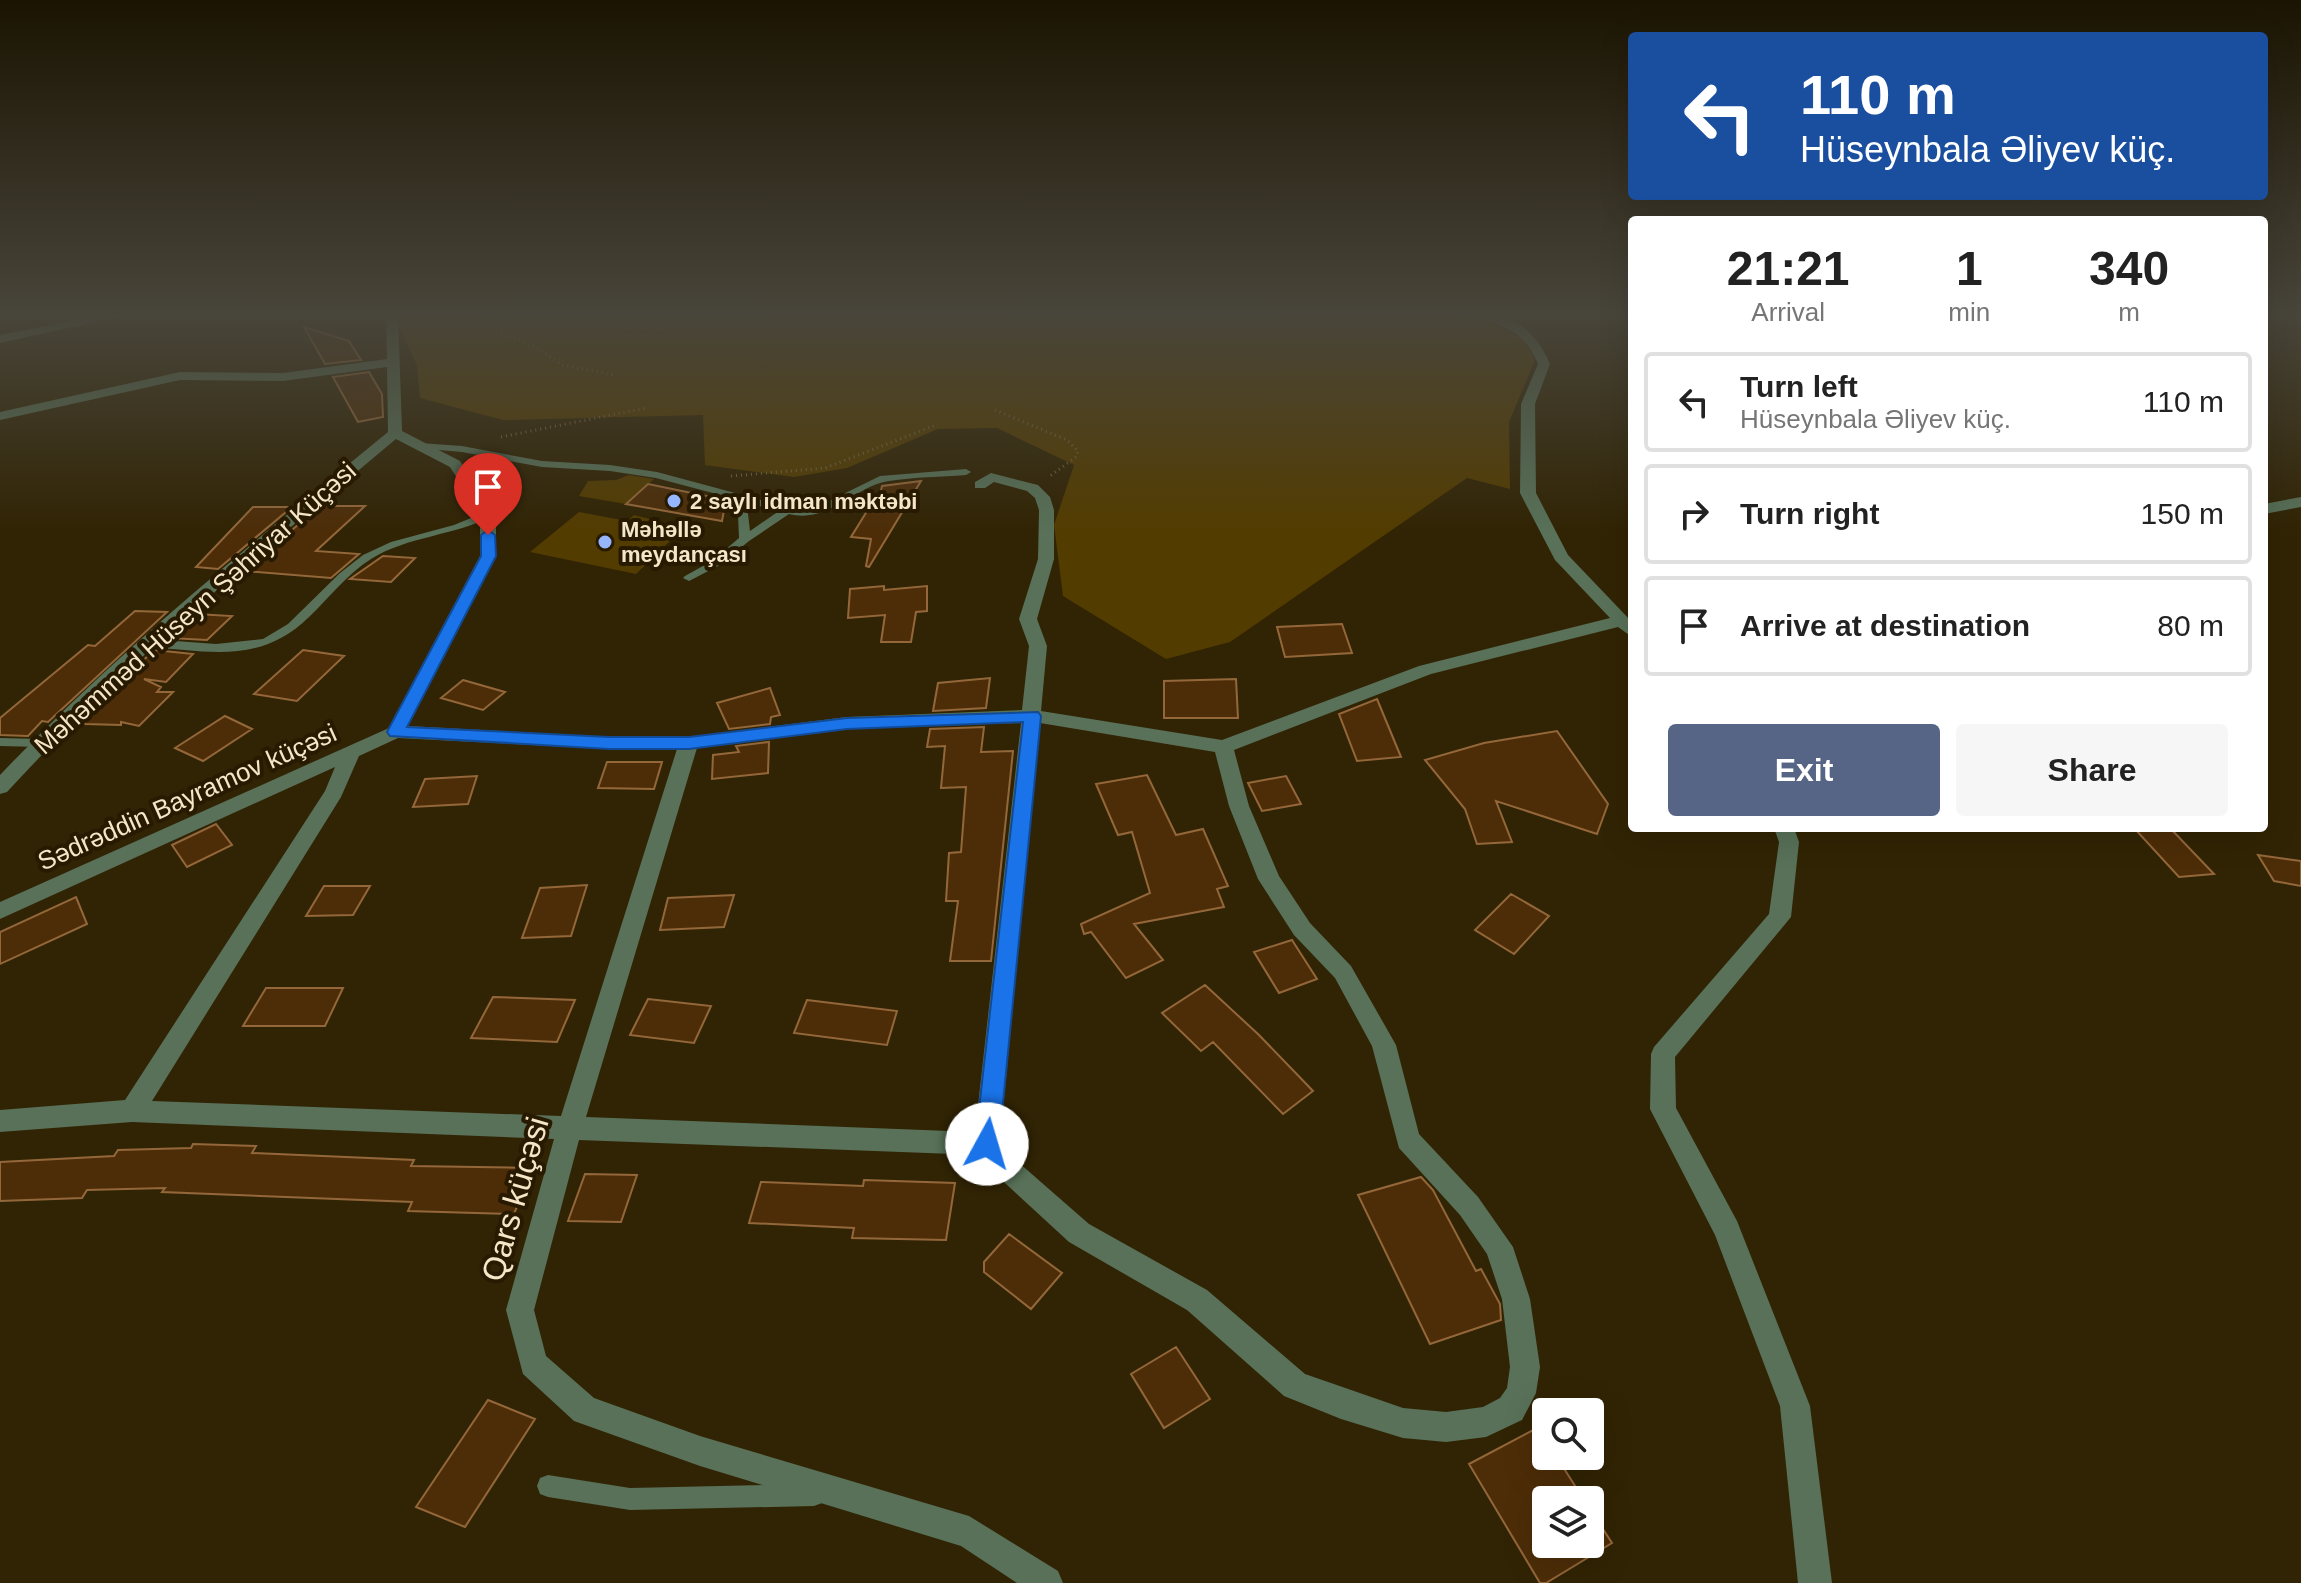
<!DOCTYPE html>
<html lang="en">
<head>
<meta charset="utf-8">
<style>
	body { margin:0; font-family:Helvetica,sans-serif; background:#f6f6f6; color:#222; height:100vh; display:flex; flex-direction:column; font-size:30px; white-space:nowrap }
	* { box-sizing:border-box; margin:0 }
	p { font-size:26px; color:#767676 }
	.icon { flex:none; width:44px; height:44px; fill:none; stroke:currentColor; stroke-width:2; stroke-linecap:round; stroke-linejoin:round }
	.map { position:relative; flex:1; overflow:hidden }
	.side { position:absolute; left:1628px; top:216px; width:640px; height:616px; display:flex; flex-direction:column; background:#fff; border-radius:8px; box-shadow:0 8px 32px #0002 }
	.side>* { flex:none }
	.hud { position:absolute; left:1628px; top:32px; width:640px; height:168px; border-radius:8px; box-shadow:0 8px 32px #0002; background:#1a4fa0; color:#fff; overflow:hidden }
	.tools { position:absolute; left:1532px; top:1398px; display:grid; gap:16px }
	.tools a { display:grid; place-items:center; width:72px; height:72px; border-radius:8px; background:#fff; box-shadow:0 8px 32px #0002; font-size:40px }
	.pin { position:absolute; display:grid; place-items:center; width:68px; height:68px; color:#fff; margin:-82px -34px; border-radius:50% 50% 50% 0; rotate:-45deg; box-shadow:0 0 8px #0007 }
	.pin .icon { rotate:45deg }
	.me { position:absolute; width:88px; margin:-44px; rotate:6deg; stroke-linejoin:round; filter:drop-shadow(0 0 6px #0008) }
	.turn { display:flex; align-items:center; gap:28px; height:168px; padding:0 40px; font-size:36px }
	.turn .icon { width:104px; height:104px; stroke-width:2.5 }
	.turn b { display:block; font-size:56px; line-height:68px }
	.eta { display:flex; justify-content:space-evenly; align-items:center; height:136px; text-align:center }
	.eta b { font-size:48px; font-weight:600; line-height:56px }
	.cta { display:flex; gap:16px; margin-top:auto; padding:16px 40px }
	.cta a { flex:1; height:92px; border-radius:8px; background:#566585; color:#fff; font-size:32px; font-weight:600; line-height:92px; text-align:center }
	.cta a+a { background:#f6f6f6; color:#222 }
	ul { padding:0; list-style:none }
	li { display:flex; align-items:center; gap:24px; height:100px; margin:0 16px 12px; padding:0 24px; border:4px solid #e0e0e0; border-radius:8px }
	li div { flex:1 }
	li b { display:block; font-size:30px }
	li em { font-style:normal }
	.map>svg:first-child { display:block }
	.green { fill:#533c00 }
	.building { fill:#4d2d08; stroke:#94673a; stroke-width:2 }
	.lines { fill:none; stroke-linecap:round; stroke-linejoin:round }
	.path { stroke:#746647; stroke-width:3; stroke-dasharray:1 4; stroke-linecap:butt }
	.lane { fill:#587158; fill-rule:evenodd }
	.street { fill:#587158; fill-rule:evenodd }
	.route { fill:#1a73e8; stroke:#114b97; stroke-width:2 }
	.poi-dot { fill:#95b6fd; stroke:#271a00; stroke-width:3 }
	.labels { text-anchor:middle; stroke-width:8; stroke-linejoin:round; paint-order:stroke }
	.far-poi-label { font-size:22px; font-weight:bold; fill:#f5e6c8; stroke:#271a00; text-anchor:start }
	.street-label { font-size:26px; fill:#f5e6c8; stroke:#271a00 }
	.near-street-label { font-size:32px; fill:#f5e6c8; stroke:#271a00 }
</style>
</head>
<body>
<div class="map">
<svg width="2301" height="1583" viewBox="0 0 2301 1583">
	<rect width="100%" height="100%" fill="#312404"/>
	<path class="green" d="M392 312H1455L1493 324 1524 339 1535 360 1509 422 1510 489 1467 478 1230 642 1166 659 1063 596 1054 525 1074 465 997 428 938 429 847 468 794 477 705 465 703 415 503 420 420 398 417 365Z
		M629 475 654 479 626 504 579 496 588 481 616 480Z
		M579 512 627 521 634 515 650 519 644 525 679 532 636 574 530 552Z"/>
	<path class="building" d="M304 327 349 341 361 360 325 364Z
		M369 372 382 394 383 417 358 422 333 377Z
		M921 481 869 567 866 566 871 539 851 537 869 508 877 509 882 486Z
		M648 484 726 500 722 521 626 504Z
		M320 506H365L316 551 359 554 331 578 244 571Z
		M253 507H292L218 569 196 567Z
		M383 556 415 558 391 582 350 579Z
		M884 586V590L927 586V611L916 612 911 642H881L885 615 848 618 850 589Z
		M135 611 167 612 48 722 42 721 28 736 0 735V718L88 645 95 646Z
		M195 614 232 616 207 640 168 638Z
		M1342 624 1352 653 1285 657 1277 627Z
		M154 650 193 654 166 682 144 679 161 687 157 692H173L139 726 121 722V725L85 724 82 719Z
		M303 650 344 656 297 701 254 694Z
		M990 678 986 708 933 711 938 683Z
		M1236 679 1238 718H1164V681Z
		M463 680 505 692 483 710 441 698Z
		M770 688 780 715 771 717 770 724 729 729 717 703Z
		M1377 699 1401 757 1357 761 1339 714Z
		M225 716 252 729 203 761 175 748Z
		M984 727 981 752 1013 751 991 961H950L958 901H946L949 853 961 852 966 787 941 788 945 746 927 747 930 729Z
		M1557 731 1608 804 1597 834 1496 801 1512 842 1477 844 1465 809 1425 760 1484 743Z
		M769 742 768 773 712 779 713 755 739 752 736 746Z
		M607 762H662L654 789 598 788Z
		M1147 775 1176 835 1203 829 1228 886 1217 889 1224 907 1134 924 1163 960 1126 978 1091 932 1084 934 1081 924 1150 893 1132 832 1118 835 1096 784Z
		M477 776 468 804 413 807 425 779Z
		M1286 776 1301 804 1262 811 1248 783Z
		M216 824 232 845 187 867 172 845Z
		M2134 828H2170L2214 874 2179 877Z
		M2258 855 2301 861V886L2274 881Z
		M587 885 571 936 522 938 540 888Z
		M324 886H370L353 915 306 916Z
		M1511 894 1549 916 1514 954 1475 930Z
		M734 895 724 927 660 930 668 898Z
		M76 897 87 924 0 964V932Z
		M1292 940 1317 979 1279 993 1254 952Z
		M1205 985 1259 1035 1313 1091 1283 1114 1213 1042 1201 1051 1162 1013Z
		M266 988H343L325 1026H243Z
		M493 997 575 1000 557 1042 471 1038Z
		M648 999 711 1006 694 1043 630 1035Z
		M807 1000 897 1011 887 1045 794 1033Z
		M193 1144 256 1146 252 1153 414 1160 411 1166 533 1168 514 1214 408 1211 412 1202 162 1192 165 1188 87 1190 82 1198 0 1201V1162L114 1156 118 1150 191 1148Z
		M585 1174 637 1175 621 1222 568 1221Z
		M1421 1177 1433 1190 1476 1271 1481 1269 1500 1304 1501 1320 1430 1344 1358 1195Z
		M864 1180 955 1183 946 1240 852 1238 854 1228 749 1223 761 1182 863 1186Z
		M1009 1234 1062 1273 1031 1309 984 1272V1262Z
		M1176 1347 1210 1399 1164 1428 1131 1374Z
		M488 1400 535 1419 465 1527 416 1507Z
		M1537 1428 1546 1441V1456H1556L1584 1500H1546V1544H1590V1509L1612 1543 1546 1583H1540L1469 1464Z"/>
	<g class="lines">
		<path class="path" d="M455 312 534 346 563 365 614 375
			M462 312 556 327 658 328 670 332
			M995 410 1067 440 1078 451 1076 457 1050 476
			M501 437 646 408
			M731 476 825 468 936 425"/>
		<path class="lane" d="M2288 312H2301V317L2289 314Z
			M420 443 462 446 542 461 610 465 657 472 802 511 817 507 880 476 966 469 971 472 966 475C941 477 914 477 889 481 855 486 828 524 789 514L749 541 720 565 689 581 683 578 685 576 712 561 739 538 738 514 732 498 656 478 610 471 542 467 462 452 416 448V444ZM744 502 779 511 750 531 748 514Z
			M488 511 492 512V516C454 536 408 536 371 559 347 574 329 598 309 617 260 665 209 651 148 647L142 643 148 639 216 644 263 639 288 624 340 573 363 555 391 542 454 525Z
			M0 738 40 739 47 743 40 747 0 746Z
			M548 1475 630 1488 814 1484 822 1487 825 1495 822 1503 814 1506 630 1510 548 1497 540 1494 537 1486 540 1478Z"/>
		<path class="street" d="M116 312H139L0 343V335Z
			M386 312H398L402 431 460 461 496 514V556L408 726 609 737H689L847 717 1022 710 1029 646 1019 619 1038 559 1039 510 1035 498 1027 491 994 482 985 488H975V482L991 473 1038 485 1050 497 1054 510V559L1037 619 1047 646 1041 711 1222 740 1419 666 1610 618 1555 560 1520 493 1521 404 1538 364C1520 323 1503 333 1474 312 1510 311 1536 331 1550 364L1535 404 1536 493 1568 555 1632 622V637L1618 627 1431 674 1234 750 1249 806 1279 876 1310 923 1351 966 1396 1045 1419 1134 1478 1197 1513 1247 1530 1299 1540 1367 1536 1393 1522 1420 1486 1437 1446 1442 1403 1438 1341 1419 1284 1396 1187 1310 1069 1242 993 1172 980 1155 579 1140 534 1310 546 1356 594 1398 700 1436 969 1516 1058 1571 1063 1583H1017L961 1546 700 1466 574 1421 523 1374 506 1310 554 1139 132 1122 0 1132V1110L125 1100 325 791 335 767 0 919V902L389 728 480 556V514L450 467 396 439C261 552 126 662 7 792L0 794V775C119 649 254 542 388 432L387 367 283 381 180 380 0 420V412L180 372 283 373 387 359ZM1021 723 975 1132 586 1117 697 748 847 729ZM1040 723 1215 752 1229 806 1258 879 1294 935 1335 978 1372 1046 1399 1148 1460 1215 1487 1254 1502 1299 1510 1367 1507 1388 1500 1398 1483 1407 1446 1412 1403 1408 1305 1374 1207 1290 1089 1224 1011 1156 1000 1141ZM398 738 609 749H677L561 1116 152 1101 341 797 359 756Z
			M2301 497V507L2264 514V504Z
			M1774 828H1794L1799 842 1791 917 1675 1057 1676 1108 1737 1221 1810 1406 1832 1583H1798L1780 1406 1715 1235 1650 1109 1651 1054 1654 1047 1769 914 1779 842Z"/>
	</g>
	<linearGradient id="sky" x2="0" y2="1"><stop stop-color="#1b1402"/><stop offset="0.59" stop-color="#48453a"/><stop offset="1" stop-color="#48453a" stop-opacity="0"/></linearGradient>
	<rect width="2301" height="533" fill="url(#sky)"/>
	<path class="route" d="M488 530 495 535 496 556 407 727 609 737H689L847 718 1038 712 1041 716 999 1144 995 1152 987 1155 978 1152 975 1144 1023 722 847 729 689 749H609L390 736 387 732 481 556V535Z"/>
	<g class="poi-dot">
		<circle cx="674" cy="501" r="8"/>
		<circle cx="605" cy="542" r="8"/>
	</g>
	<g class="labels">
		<g class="far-poi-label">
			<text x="690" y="509">2 saylı idman məktəbi</text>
			<text x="621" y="537">Məhəllə<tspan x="621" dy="25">meydançası</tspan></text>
		</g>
		<g class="street-label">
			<text transform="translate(195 608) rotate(-42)" y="9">Məhəmməd Hüseyn Şəhriyar Küçəsi</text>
			<text transform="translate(187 797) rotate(-24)" y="9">Sədrəddin Bayramov küçəsi</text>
		</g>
		<g class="near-street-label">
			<text transform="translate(515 1199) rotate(-74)" y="11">Qars küçəsi</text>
		</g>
	</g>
</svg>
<div class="tools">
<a><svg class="icon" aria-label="search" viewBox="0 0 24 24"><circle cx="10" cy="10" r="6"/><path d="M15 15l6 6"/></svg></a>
<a><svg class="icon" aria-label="layers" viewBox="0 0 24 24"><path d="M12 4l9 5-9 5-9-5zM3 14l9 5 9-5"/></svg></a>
</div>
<div class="pin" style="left:488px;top:535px;background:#d93025"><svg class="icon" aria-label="arrive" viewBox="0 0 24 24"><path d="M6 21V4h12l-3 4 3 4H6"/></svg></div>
<svg class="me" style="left:987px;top:1144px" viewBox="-20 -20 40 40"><circle r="19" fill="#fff"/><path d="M0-13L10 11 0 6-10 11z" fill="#1a73e8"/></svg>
<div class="hud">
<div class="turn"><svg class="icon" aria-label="left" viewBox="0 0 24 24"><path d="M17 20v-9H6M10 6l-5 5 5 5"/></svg><div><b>110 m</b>Hüseynbala Əliyev küç.</div></div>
</div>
<section class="side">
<div class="eta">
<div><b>21:21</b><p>Arrival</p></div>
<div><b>1</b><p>min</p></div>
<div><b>340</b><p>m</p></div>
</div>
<ul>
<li><svg class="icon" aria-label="left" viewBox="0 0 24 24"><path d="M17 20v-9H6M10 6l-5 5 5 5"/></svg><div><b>Turn left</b><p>Hüseynbala Əliyev küç.</p></div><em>110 m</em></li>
<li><svg class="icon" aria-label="right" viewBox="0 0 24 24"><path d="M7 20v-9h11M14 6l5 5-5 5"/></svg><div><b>Turn right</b></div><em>150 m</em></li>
<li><svg class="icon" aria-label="arrive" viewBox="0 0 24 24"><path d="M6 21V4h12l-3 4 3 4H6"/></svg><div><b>Arrive at destination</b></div><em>80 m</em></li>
</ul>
<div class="cta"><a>Exit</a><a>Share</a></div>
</section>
</div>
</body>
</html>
